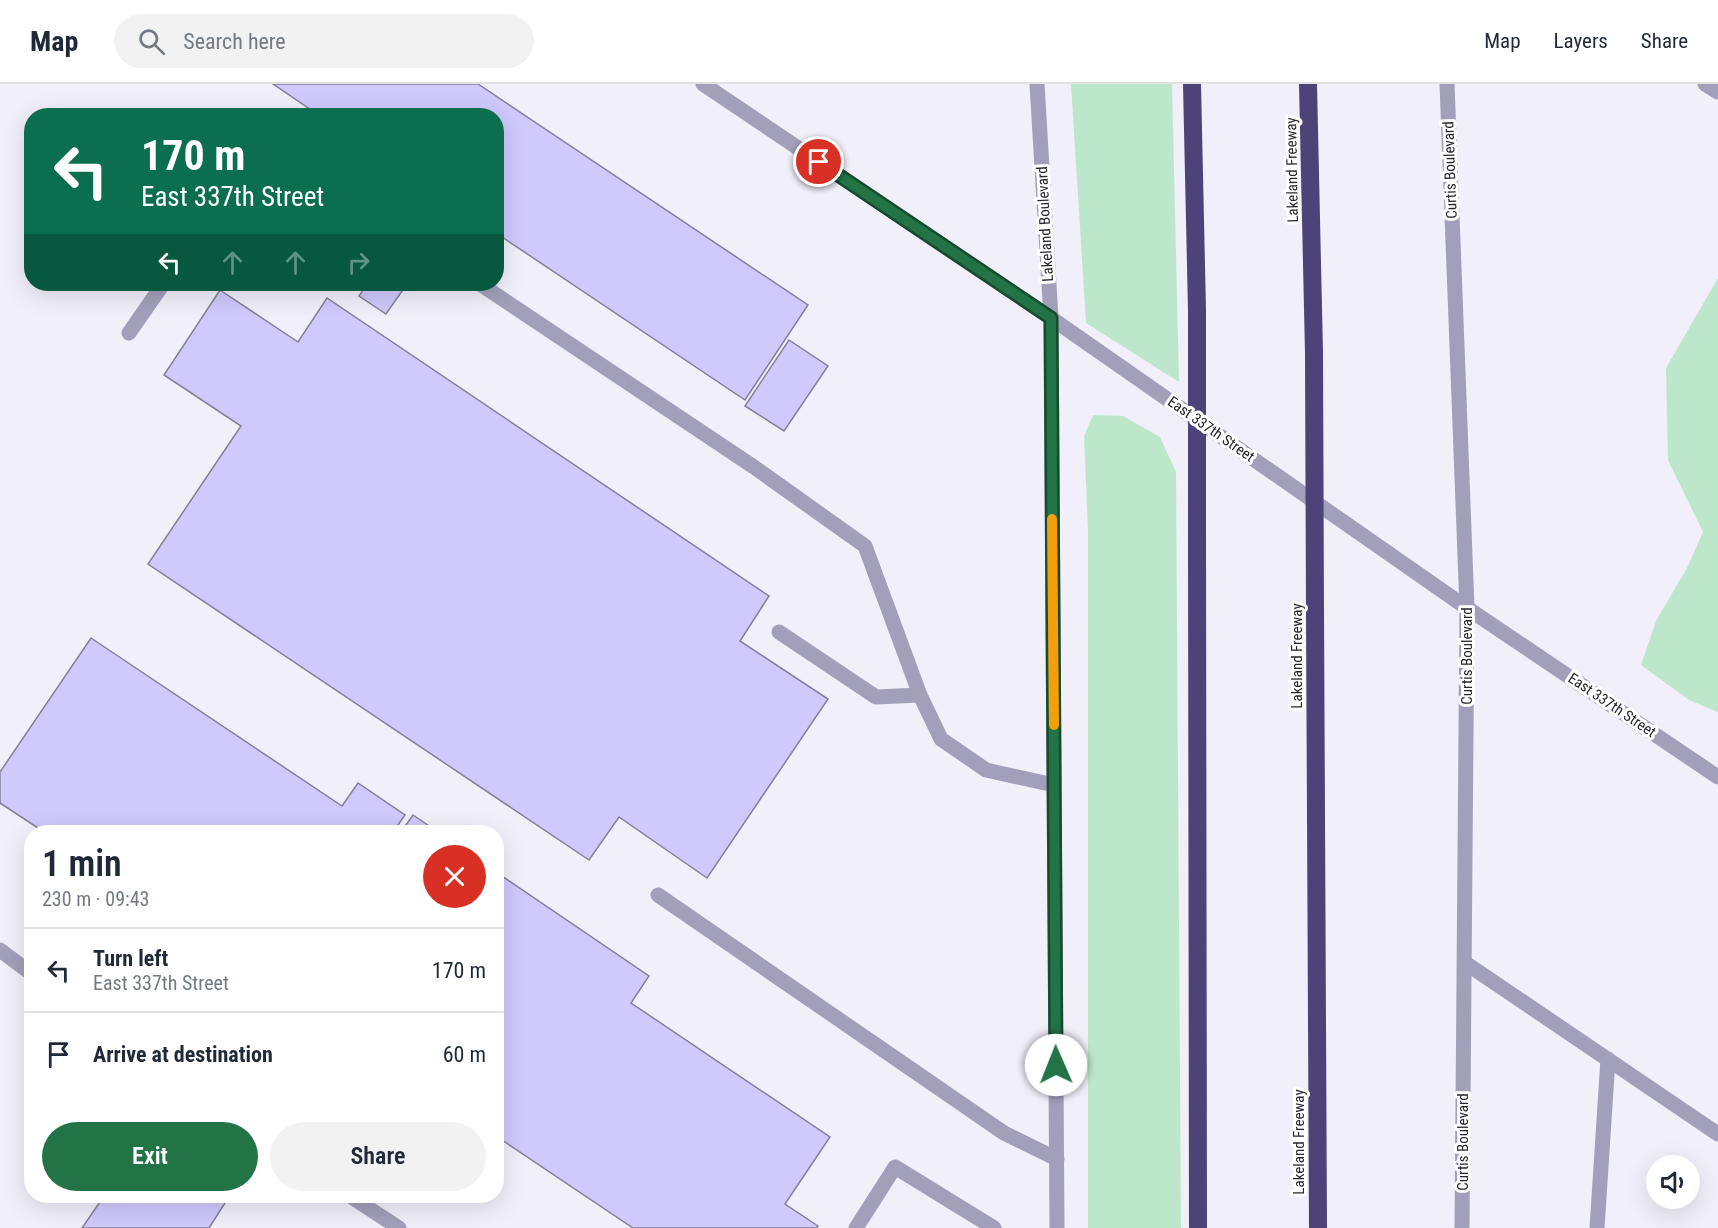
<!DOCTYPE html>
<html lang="en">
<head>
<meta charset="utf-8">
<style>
	body { margin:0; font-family:"Roboto Condensed",sans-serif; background:#f2f2f3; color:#1f2937; height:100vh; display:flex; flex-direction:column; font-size:22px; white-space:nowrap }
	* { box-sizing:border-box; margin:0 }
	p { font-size:20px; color:#747a83 }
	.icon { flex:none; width:33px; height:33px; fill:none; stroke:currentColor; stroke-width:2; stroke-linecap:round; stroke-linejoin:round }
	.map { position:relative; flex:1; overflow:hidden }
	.side { position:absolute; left:24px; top:741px; width:480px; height:378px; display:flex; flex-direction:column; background:#fff; border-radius:24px; box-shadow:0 6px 24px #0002 }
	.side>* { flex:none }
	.hud { position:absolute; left:24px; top:24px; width:480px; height:183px; border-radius:24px; box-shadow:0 6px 24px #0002; background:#0b6e4f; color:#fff; overflow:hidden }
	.controls { position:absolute; left:1646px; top:1071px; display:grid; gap:12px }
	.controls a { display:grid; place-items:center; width:54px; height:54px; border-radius:50%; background:#fff; box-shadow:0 6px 24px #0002; font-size:30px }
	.pin { position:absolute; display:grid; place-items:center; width:51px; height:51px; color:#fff; margin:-26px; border:3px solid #fff; border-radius:50%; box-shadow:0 2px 6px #0007 }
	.me { position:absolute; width:66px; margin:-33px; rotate:359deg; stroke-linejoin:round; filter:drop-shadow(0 0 4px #0008) }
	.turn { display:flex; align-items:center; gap:21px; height:126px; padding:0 18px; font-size:27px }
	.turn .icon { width:78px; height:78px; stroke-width:2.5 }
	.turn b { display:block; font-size:42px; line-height:51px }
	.lanes { display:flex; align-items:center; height:57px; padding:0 18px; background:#0003; justify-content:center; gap:30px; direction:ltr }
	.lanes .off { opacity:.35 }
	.round { display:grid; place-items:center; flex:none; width:63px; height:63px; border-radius:32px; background:#f2f2f3 }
	.headline { display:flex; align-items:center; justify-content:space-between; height:102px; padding:0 18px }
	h1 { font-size:36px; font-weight:600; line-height:45px }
	.cta { display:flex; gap:12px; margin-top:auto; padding:12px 18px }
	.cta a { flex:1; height:69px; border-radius:36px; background:#227446; color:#fff; font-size:24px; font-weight:600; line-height:69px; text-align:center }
	.cta a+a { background:#f2f2f3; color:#1f2937 }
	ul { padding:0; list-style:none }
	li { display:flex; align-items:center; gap:18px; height:84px; padding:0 18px; border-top:2px solid #e0e1e3 }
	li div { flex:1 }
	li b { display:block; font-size:22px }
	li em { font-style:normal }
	header { display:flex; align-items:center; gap:36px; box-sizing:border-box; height:84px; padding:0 30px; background:#fff; border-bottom:2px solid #e0e1e3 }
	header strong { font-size:28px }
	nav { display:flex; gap:33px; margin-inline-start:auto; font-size:21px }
	.search { width:420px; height:54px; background:#f2f2f3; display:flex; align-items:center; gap:15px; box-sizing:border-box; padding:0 21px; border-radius:33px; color:#747a83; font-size:22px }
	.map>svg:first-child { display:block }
	.green { fill:#bde7ca }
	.building { fill:#cfc9fc; stroke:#838099; stroke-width:1.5 }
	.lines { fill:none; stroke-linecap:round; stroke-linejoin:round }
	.minor { stroke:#a29fba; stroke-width:15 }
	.highway { stroke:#4d4378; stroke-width:18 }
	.highway-bridge { stroke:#4d4378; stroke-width:18 }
	.route-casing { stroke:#164b2e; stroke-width:15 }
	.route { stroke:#227446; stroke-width:10 }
	.slow { stroke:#f59e0b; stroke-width:10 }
	.labels { text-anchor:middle; stroke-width:6; stroke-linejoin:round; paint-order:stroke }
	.street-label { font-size:15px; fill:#26252f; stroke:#fff }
</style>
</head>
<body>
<header>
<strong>Map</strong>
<div class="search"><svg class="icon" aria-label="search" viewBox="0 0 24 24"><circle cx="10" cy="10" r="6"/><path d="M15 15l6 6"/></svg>Search here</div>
<nav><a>Map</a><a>Layers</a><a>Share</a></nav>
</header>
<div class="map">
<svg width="1718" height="1144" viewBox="0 0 1718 1144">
	<rect width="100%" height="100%" fill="#f0effa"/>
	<path class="green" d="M1071 0H1172L1179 298 1086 239Z
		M1718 194V628L1689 616 1641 581 1656 537 1688 482 1703 448 1668 376 1666 284Z
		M1093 331 1123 332 1160 353 1176 388 1181 1144H1088V447L1084 352Z"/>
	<path class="building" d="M273 0H478L808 221 745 316 496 149V32H320Z
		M367 200H407L386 230 359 212Z
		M220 206 298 258 327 214 769 512 740 557 828 615 707 794 619 733 589 776 148 480 241 342 164 291Z
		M789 256 828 282 784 347 745 322Z
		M91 554 342 722 358 699 405 731 393 748H44L0 719V688Z
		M413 731 438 748H401Z
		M496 788 649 892 631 919 830 1053 785 1120 818 1142 816 1144H633L496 1052Z
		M104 1112H220L227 1116 209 1144H82Z"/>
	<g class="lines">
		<path class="minor" d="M703 0 1051 234 1467 524 1718 693
			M1037 0 1051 234 1057 1144
			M1447 0 1467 524 1462 1144
			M1705 0 1718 8
			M480 200 754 383 865 462 920 611 941 655 986 686 1054 701
			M129 249 163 200
			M779 548 876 613 920 611
			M658 811 1004 1049 1057 1075
			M0 866 32 890
			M1464 878 1718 1050
			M350 1112 399 1144
			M856 1144 895 1083 994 1144
			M1597 1144 1608 975"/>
		<path class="highway" d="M1192 0 1197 227
			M1308 0 1314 269
			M1197 457 1198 1144
			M1315 528 1318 1144"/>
		<path class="highway-bridge" d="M1314 269 1315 528
			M1197 457V227"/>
	</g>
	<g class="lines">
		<g class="route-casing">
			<path id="route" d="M819 78 1051 234 1056 981"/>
		</g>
		<use href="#route" class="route"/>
		<path class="slow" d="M1052 435 1054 641"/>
	</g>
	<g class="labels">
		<g class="street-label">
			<text transform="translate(1292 86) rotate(-91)" y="5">Lakeland Freeway</text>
			<text transform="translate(1450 86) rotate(-92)" y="5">Curtis Boulevard</text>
			<text transform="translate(1045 140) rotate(-93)" y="5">Lakeland Boulevard</text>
			<text transform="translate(1211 345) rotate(35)" y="5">East 337th Street</text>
			<text transform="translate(1297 572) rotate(-90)" y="5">Lakeland Freeway</text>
			<text transform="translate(1467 572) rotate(-90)" y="5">Curtis Boulevard</text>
			<text transform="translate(1612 621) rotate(34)" y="5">East 337th Street</text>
			<text transform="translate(1299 1058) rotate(-90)" y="5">Lakeland Freeway</text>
			<text transform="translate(1463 1058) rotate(-90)" y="5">Curtis Boulevard</text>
		</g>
	</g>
</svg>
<div class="controls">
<a><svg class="icon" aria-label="sound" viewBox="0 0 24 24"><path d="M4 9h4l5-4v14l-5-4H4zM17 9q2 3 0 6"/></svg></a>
</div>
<div class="pin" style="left:819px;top:78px;background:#d93025"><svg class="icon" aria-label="arrive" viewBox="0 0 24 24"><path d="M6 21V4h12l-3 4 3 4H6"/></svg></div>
<svg class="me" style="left:1056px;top:981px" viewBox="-20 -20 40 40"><circle r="19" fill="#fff"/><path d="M0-13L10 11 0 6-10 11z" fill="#227446"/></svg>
<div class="hud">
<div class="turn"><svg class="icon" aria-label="left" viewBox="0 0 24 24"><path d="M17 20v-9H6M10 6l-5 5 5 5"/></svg><div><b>170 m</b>East 337th Street</div></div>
<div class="lanes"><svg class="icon" aria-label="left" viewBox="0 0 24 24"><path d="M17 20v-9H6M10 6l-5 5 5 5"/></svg><svg class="icon off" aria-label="ahead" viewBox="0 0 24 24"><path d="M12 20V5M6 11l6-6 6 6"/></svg><svg class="icon off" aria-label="ahead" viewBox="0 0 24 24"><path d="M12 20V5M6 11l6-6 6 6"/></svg><svg class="icon off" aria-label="right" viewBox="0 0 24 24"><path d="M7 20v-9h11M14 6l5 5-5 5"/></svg></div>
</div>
<section class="side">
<div class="headline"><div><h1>1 min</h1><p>230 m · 09:43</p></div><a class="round" style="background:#d93025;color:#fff"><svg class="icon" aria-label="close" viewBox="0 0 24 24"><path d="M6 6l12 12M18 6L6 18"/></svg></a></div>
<ul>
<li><svg class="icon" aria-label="left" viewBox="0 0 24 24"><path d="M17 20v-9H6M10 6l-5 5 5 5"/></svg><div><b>Turn left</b><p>East 337th Street</p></div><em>170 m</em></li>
<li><svg class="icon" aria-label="arrive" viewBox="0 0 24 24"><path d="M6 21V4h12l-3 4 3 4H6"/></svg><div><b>Arrive at destination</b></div><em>60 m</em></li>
</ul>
<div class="cta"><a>Exit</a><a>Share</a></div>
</section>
</div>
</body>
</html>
